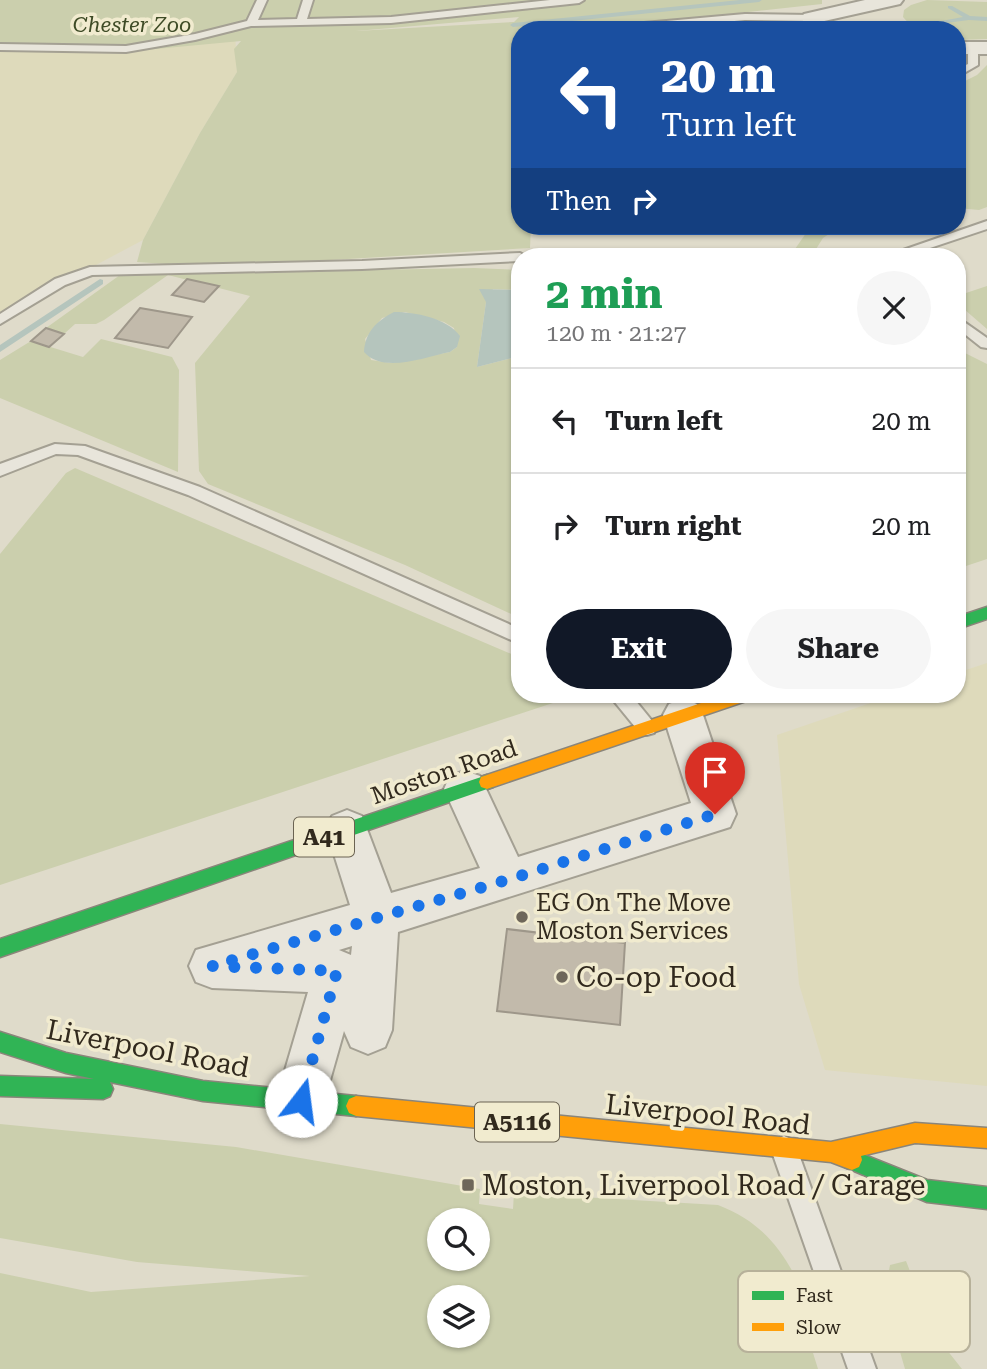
<!DOCTYPE html>
<html lang="en">
<head>
<meta charset="utf-8">
<style>
	body { margin:0; font-family:"Roboto Serif",serif; background:#f6f6f6; color:#202124; height:100vh; display:flex; flex-direction:column; font-size:26px; white-space:nowrap }
	* { box-sizing:border-box; margin:0 }
	p { font-size:23px; color:#757577 }
	.icon { flex:none; width:38px; height:38px; fill:none; stroke:currentColor; stroke-width:2; stroke-linecap:round; stroke-linejoin:round }
	.map { position:relative; flex:1; overflow:hidden }
	.side { position:absolute; left:511px; top:248px; width:455px; height:455px; display:flex; flex-direction:column; background:#fff; border-radius:28px; box-shadow:0 2px 5px #0004 }
	.side>* { flex:none }
	.banner { position:absolute; left:511px; top:21px; width:455px; height:214px; border-radius:28px; box-shadow:0 2px 5px #0004; background:#1a4fa0; color:#fff; overflow:hidden }
	.buttons { position:absolute; left:427px; top:1208px; display:grid; gap:14px }
	.buttons a { display:grid; place-items:center; width:63px; height:63px; border-radius:50%; background:#fff; box-shadow:0 2px 5px #0004; font-size:35px }
	.pin { position:absolute; display:grid; place-items:center; width:60px; height:60px; color:#fff; margin:-72px -30px; border-radius:50% 50% 50% 0; rotate:-45deg; box-shadow:0 0 7px #0007 }
	.pin .icon { rotate:45deg }
	.me { position:absolute; width:77px; margin:-38px; rotate:15deg; stroke-linejoin:round; filter:drop-shadow(0 0 5px #0008) }
	.turn { display:flex; align-items:center; gap:24px; height:147px; padding:0 35px; font-size:32px }
	.turn .icon { width:91px; height:91px; stroke-width:2.5 }
	.turn b { display:block; font-size:49px; line-height:60px }
	.then { display:flex; align-items:center; height:66px; padding:0 35px; background:#0003; gap:14px; font-size:26px }
	.round { display:grid; place-items:center; flex:none; width:74px; height:74px; border-radius:37px; background:#f6f6f6 }
	.summary { display:flex; align-items:center; justify-content:space-between; height:119px; padding:0 35px }
	h1 { font-size:42px; font-weight:700; line-height:52px; color:#1e9e55 }
	.action { display:flex; gap:14px; margin-top:auto; padding:14px 35px }
	.action a { flex:1; height:80px; border-radius:42px; background:#111827; color:#fff; font-size:28px; font-weight:700; line-height:80px; text-align:center }
	.action a+a { background:#f6f6f6; color:#202124 }
	ul { padding:0; list-style:none }
	li { display:flex; align-items:center; gap:21px; height:105px; padding:0 35px; border-top:2px solid #e0e0e0 }
	li div { flex:1 }
	li b { display:block; font-size:26px }
	li em { font-style:normal }
	.map>svg:first-child { display:block }
	.farmland { fill:#dedabb }
	.green { fill:#cbcfad; fill-rule:evenodd }
	.water { fill:#b5c5bd }
	.lines { fill:none; stroke-linecap:round; stroke-linejoin:round }
	.stream { fill:#b5c5bd; fill-rule:evenodd }
	.building { fill:#c2baab; stroke:#9e978a; stroke-width:2 }
	.lane-casing { stroke:#a4a093; stroke-width:4 }
	.street-casing { stroke:#a4a093; stroke-width:4 }
	.fast-casing { stroke:#8a857a; stroke-width:3 }
	.slow-casing { stroke:#8a857a; stroke-width:3 }
	.lane { fill:#e8e5db; fill-rule:evenodd }
	.street { fill:#e8e5db; fill-rule:evenodd }
	.fast { fill:#30b455; fill-rule:evenodd }
	.slow { fill:#ff9f0a; fill-rule:evenodd }
	.route { stroke:#1a73e8; stroke-width:12; stroke-dasharray:0 21.6 }
	.poi-dot { fill:#6e675a; stroke:#f1ebcf; stroke-width:2.5 }
	.labels { text-anchor:middle; stroke-width:7; stroke-linejoin:round; paint-order:stroke }
	.far-park-label { font-size:21px; font-style:italic; fill:#3e4b26; stroke:#f1ebcf }
	.shield { fill:#f1ebcf; stroke:#6b6352; stroke-width:2 }
	.shield-label { font-size:23px; font-weight:bold; fill:#31291d }
	.street-label { font-size:24px; fill:#31291d; stroke:#f1ebcf }
	.poi-label { font-size:24px; fill:#31291d; stroke:#f1ebcf; text-anchor:start }
	.near-poi-label { font-size:28px; fill:#31291d; stroke:#f1ebcf; text-anchor:start }
	.near-street-label { font-size:28px; fill:#31291d; stroke:#f1ebcf }
	.key { fill:#f1ebcf; stroke:#b7b19a; stroke-width:2 }
	.key-label { font-size:19px; fill:#31291d }
</style>
</head>
<body>
<div class="map">
<svg width="987" height="1369" viewBox="0 0 987 1369">
	<rect width="100%" height="100%" fill="#dfdbca"/>
	<path class="farmland" d="M235 31 237 72 200 133 143 240 0 316V50Z
		M987 663V1086L825 1070 799 984 777 735 894 695H957V673Z"/>
	<path class="green" d="M0 0H822V4L585 30H520V226H531L530 248 298 262 166 264 137 262 143 240 200 133 237 72 234 49 241 41 123 52 0 50ZM519 17 514 22 356 31Z
		M927 0 987 2V39L957 40V30H915L903 17 904 10 911 5Z
		M987 65V207L979 210 957 208V85L977 75Z
		M811 226H841L823 238 811 257 801 255 795 249Z
		M474 268 520 270V290L493 289 486 302 477 367 520 356V618L405 565 208 484 199 471 195 363 250 296 168 275 104 320 96 324H75L64 334 46 328 120 275ZM405 312 444 322 454 328 457 347 450 352 391 363 371 360 365 339 382 318Z
		M987 286V329L957 303V296Z
		M101 339 172 357 179 370 178 472 0 398V360L31 341 83 357Z
		M957 349 987 364V559L957 569Z
		M75 468 516 656 520 659V695H556L562 700 0 885V554L66 473Z
		M0 1124 236 1147 480 1189 479 1204 513 1209 514 1193 718 1205C783 1230 795 1278 824 1336L809 1340 818 1369H0V1273L91 1292 310 1276 137 1262 0 1238ZM439 1220H478V1258H439ZM439 1297H478V1335H439Z
		M906 1261 935 1335 962 1369H905L884 1297 890 1265Z"/>
	<path class="water" d="M479 289 520 290V356L477 367 486 302Z
		M394 312C415 312 447 318 460 336L457 347 450 352C425 357 383 374 364 352 365 333 376 321 394 312Z"/>
	<g class="lines">
		<path class="stream" d="M740 0H762L759 2 513 27 510 25 513 23Z
			M948 6H952L970 16 987 17V21L969 20 930 25V23L963 17 948 8Z
			M100 279 103 280V284L0 352V345Z"/>
	</g>
	<path class="building" d="M187 279 219 286 204 302 172 295Z
		M140 308 192 317 168 348 115 338Z
		M46 328 64 334 49 347 31 341Z
		M507 929 625 943 620 1025 497 1011Z"/>
	<g class="lines">
		<g class="lane-casing">
			<path id="lane" d="M257 0H267L258 20 297 19 303 0H313L307 19 391 17 550 0H584L579 3 391 23 251 26 195 40 126 52 0 50V44L126 46 195 34 247 21Z
				M745 14 811 15 816 18 811 21 745 20 637 30H594L599 27Z
				M973 47 978 50V65L957 77V69L968 64V50Z
				M987 221V229L903 257H883Z
				M520 253 527 257H520V261L362 269 92 275 65 285 0 324V314L55 279 90 267 362 261Z
				M957 317 987 338V348L981 347 957 328Z
				M55 444 85 446 200 487 520 629V644L188 495 78 455 56 454 0 476V464Z
				M609 695H631L657 727 654 733 647 735 640 733Z
				M784 1136 793 1140 797 1149 876 1369H848L771 1149 775 1140Z"/>
		</g>
		<g class="street-casing">
			<path id="street" d="M865 0H903L900 4 811 24 804 22 801 18 804 14Z
				M957 42H987V54H957Z
				M683 699 697 704 703 715 736 814 730 827 398 932 392 1030 385 1047 368 1054 351 1047 344 1031 319 1119 301 1126 283 1119 276 1101 308 992 212 988 196 982 189 966 196 950 350 905 326 829 332 816 347 810 362 816 391 893 480 868 444 789 450 776 465 771 480 776 518 857 691 803 663 715 669 704ZM352 946 351 955 339 950Z"/>
		</g>
		<g class="fast-casing">
			<path id="fast" d="M987 607V619L957 629V617Z
				M487 775 493 777 495 782 493 787 0 957V939Z
				M0 1032 66 1053 203 1081 356 1096 363 1099 366 1106 363 1113 356 1116 203 1101 110 1082 113 1089 110 1096 103 1099 0 1096V1076L94 1079 66 1073 0 1052Z
				M852 1150 927 1180 987 1187V1209L927 1202 845 1167 842 1160 845 1153Z"/>
		</g>
		<g class="slow-casing">
			<path id="slow" d="M725 695H751L749 700 487 789 481 787 479 782 481 777Z
				M356 1096 831 1142 915 1123 987 1128V1148L915 1143 861 1156 862 1160 859 1167 852 1170 831 1162 356 1116 349 1113 346 1106 349 1099Z"/>
		</g>
		<use href="#lane" class="lane"/>
		<use href="#street" class="street"/>
		<use href="#fast" class="fast"/>
		<use href="#slow" class="slow"/>
	</g>
	<g class="lines">
		<path class="route" d="M301 1101 337 971 212 966 507 880 715 814"/>
	</g>
	<g class="poi-dot">
		<circle cx="522" cy="917" r="7"/>
		<circle cx="562" cy="977" r="7"/>
		<rect x="461" y="1178" width="14" height="14" rx="3.5"/>
	</g>
	<g class="labels">
		<g class="far-park-label">
			<text x="132" y="32">Chester Zoo</text>
		</g>
		<g class="shield">
			<rect x="294" y="817.5" width="60" height="39" rx="5"/>
			<rect x="475" y="1102.5" width="84" height="39" rx="5"/>
		</g>
		<g class="shield-label">
			<text x="324" y="845">A41</text>
			<text x="517" y="1130">A5116</text>
		</g>
		<g class="street-label">
			<text transform="translate(444 772) rotate(-19)" y="8">Moston Road</text>
		</g>
		<g class="poi-label">
			<text x="536" y="911">EG On The Move<tspan x="536" dy="28">Moston Services</tspan></text>
		</g>
		<g class="near-poi-label">
			<text x="576" y="987">Co-op Food</text>
			<text x="482" y="1195">Moston, Liverpool Road / Garage</text>
		</g>
		<g class="near-street-label">
			<text transform="translate(148 1048) rotate(11)" y="10">Liverpool Road</text>
			<text transform="translate(708 1114) rotate(6)" y="10">Liverpool Road</text>
		</g>
	</g>
	<rect x="738" y="1271" width="232" height="81" rx="10" class="key"/>
	<rect x="752" y="1291" width="32" height="9" fill="#30b455"/>
	<rect x="752" y="1323" width="32" height="8" fill="#ff9f0a"/>
	<g class="key-label">
		<text x="796" y="1302">Fast</text>
		<text x="796" y="1334">Slow</text>
	</g>
</svg>
<div class="buttons">
<a><svg class="icon" aria-label="search" viewBox="0 0 24 24"><circle cx="10" cy="10" r="6"/><path d="M15 15l6 6"/></svg></a>
<a><svg class="icon" aria-label="layers" viewBox="0 0 24 24"><path d="M12 4l9 5-9 5-9-5zM3 14l9 5 9-5"/></svg></a>
</div>
<div class="pin" style="left:715px;top:814px;background:#d93025"><svg class="icon" aria-label="arrive" viewBox="0 0 24 24"><path d="M6 21V4h12l-3 4 3 4H6"/></svg></div>
<svg class="me" style="left:301px;top:1101px" viewBox="-20 -20 40 40"><circle r="19" fill="#fff"/><path d="M0-13L10 11 0 6-10 11z" fill="#1a73e8"/></svg>
<div class="banner">
<div class="turn"><svg class="icon" aria-label="left" viewBox="0 0 24 24"><path d="M17 20v-9H6M10 6l-5 5 5 5"/></svg><div><b>20 m</b>Turn left</div></div>
<div class="then">Then<svg class="icon" aria-label="right" viewBox="0 0 24 24"><path d="M7 20v-9h11M14 6l5 5-5 5"/></svg></div>
</div>
<section class="side">
<div class="summary"><div><h1>2 min</h1><p>120 m · 21:27</p></div><a class="round"><svg class="icon" aria-label="close" viewBox="0 0 24 24"><path d="M6 6l12 12M18 6L6 18"/></svg></a></div>
<ul>
<li><svg class="icon" aria-label="left" viewBox="0 0 24 24"><path d="M17 20v-9H6M10 6l-5 5 5 5"/></svg><div><b>Turn left</b></div><em>20 m</em></li>
<li><svg class="icon" aria-label="right" viewBox="0 0 24 24"><path d="M7 20v-9h11M14 6l5 5-5 5"/></svg><div><b>Turn right</b></div><em>20 m</em></li>
</ul>
<div class="action"><a>Exit</a><a>Share</a></div>
</section>
</div>
</body>
</html>
